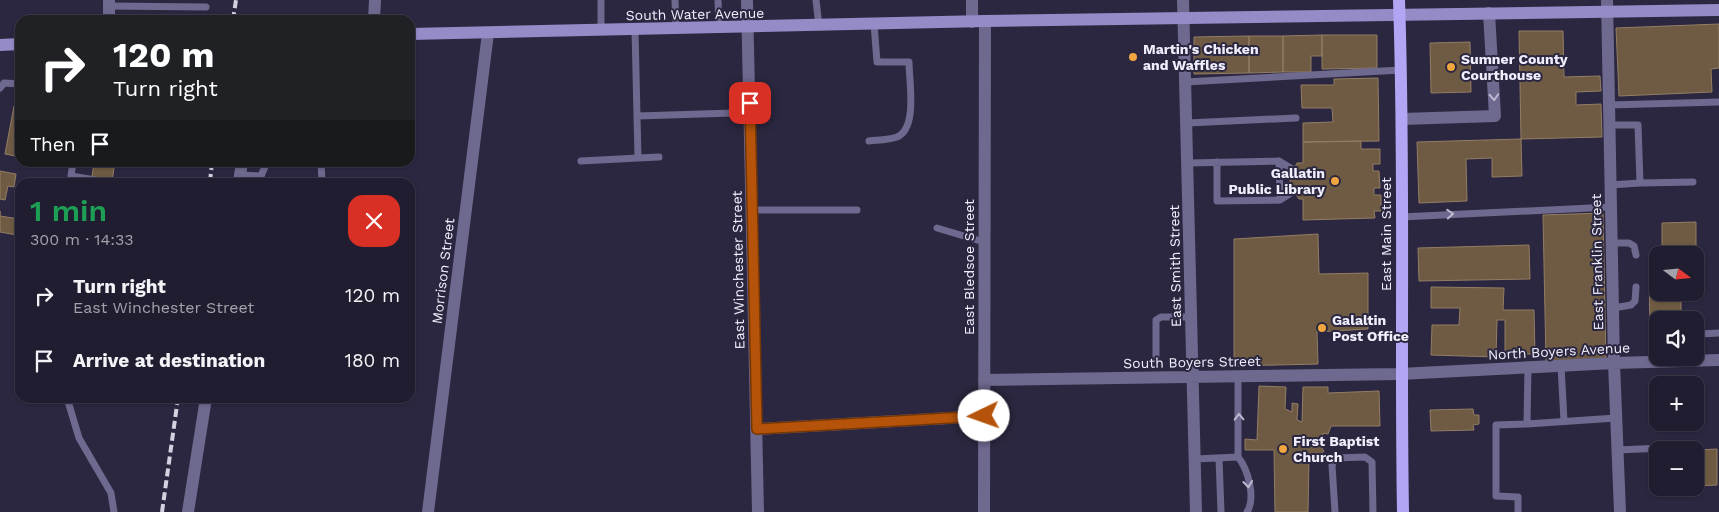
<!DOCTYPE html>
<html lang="en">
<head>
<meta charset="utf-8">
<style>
	body { margin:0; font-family:"Work Sans",sans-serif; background:#2d2a3c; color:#f1f3f6; height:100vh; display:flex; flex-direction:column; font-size:19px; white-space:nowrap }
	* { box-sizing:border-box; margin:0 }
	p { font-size:16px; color:#a2a2ab }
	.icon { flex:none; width:28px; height:28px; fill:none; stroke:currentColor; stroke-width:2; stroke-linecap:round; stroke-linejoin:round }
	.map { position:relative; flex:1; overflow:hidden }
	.drawer { position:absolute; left:15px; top:178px; width:400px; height:225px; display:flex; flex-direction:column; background:#201d30; border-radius:15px; box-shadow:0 1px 4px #0004,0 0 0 1px #3d3b4c }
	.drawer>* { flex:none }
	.hud { position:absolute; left:15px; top:15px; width:400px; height:152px; border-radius:15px; box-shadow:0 1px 4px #0004,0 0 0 1px #3d3b4c; background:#202124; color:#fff; overflow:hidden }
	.needle { width:32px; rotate:106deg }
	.tools { position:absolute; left:1649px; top:246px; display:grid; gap:10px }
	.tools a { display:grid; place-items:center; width:55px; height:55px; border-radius:10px; background:#201d30; box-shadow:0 1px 4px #0004,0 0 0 1px #3d3b4c; font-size:25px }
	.pin { position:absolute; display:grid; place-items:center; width:42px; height:42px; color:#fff; margin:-21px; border-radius:10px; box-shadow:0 2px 8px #0006 }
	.me { position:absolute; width:55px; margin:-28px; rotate:267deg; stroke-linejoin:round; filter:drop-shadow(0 0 4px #0008) }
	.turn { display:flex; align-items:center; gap:18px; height:105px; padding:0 15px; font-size:22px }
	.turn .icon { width:65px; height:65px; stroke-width:2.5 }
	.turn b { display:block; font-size:35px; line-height:42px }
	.then { display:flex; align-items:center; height:48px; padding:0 15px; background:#0003; gap:10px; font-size:19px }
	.round { display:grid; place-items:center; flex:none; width:52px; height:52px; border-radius:15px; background:#2d2a3c }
	.headline { display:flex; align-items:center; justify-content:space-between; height:85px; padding:0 15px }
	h1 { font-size:30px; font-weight:600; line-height:38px; color:#1e9e55 }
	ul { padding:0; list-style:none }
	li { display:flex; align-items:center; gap:15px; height:65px; padding:0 15px }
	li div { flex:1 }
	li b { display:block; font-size:19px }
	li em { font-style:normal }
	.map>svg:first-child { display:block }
	.building { fill:#6f5b43; stroke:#937d64 }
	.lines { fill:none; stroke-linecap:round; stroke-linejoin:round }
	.lane { stroke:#6e698e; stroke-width:7 }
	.street { stroke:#6e698e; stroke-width:12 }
	.secondary { stroke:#958bc7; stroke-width:12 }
	.primary { stroke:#b2a5f3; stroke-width:12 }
	.rail { stroke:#d4d2e1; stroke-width:4; stroke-dasharray:8 4; stroke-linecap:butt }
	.oneway { stroke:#bdb9d1 }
	.route-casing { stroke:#753606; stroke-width:12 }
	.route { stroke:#b45309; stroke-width:9 }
	.poi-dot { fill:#f1a640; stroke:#2b2740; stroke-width:2 }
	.labels { text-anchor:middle; stroke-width:4; stroke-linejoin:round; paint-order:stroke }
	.street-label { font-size:14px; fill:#f1effd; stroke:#2b2740 }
	.poi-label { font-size:14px; font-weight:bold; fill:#f1effd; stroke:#2b2740; text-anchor:start }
</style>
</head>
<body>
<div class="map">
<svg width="1719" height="512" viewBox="0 0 1719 512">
	<rect width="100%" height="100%" fill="#2b2740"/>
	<path class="building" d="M1719 24V68L1711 69 1712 92 1619 96 1616 28Z
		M1519 31H1563L1564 77 1600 76 1601 91 1576 92V105L1601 104 1602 137 1521 139Z
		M1322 35H1377V68L1322 69Z
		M1322 35V56H1311V72H1283V36Z
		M1249 36H1283V72L1249 73Z
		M1249 36V73L1194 74V37Z
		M1470 42 1471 92 1431 93 1430 43Z
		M1378 78 1379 141 1303 142V123L1333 122 1332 108H1302L1301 85H1334V79Z
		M14 106 20 107V157L5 154Z
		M1521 139 1522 176 1492 177V158L1466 159 1467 201 1419 203 1417 142Z
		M1361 141V149H1380V164H1373V171H1379L1380 188H1374V195H1381V211H1374L1375 218 1303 220V199H1299L1290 186V177L1297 163H1303V142Z
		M94 162H115L112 181 92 177Z
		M0 171 16 174 14 187 8 186 5 200 0 199Z
		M0 211V216L19 219 17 235 0 232Z
		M1603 213 1606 360 1546 362 1543 215Z
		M1696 222V287H1695V255H1662V223Z
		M1318 234 1319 274 1368 273V329L1317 332 1318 364 1234 366V239Z
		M1529 245 1530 279 1419 281 1418 248Z
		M1649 275H1658V292H1681V320H1658V327H1650Z
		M1431 287 1504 288 1503 310H1534L1535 354H1505V320H1497L1496 357 1431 355 1432 325H1459L1460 308H1431Z
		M1259 386 1286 387 1285 409 1292 412V403L1298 404 1297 420 1302 422 1303 387H1328V393L1379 391 1380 426H1331L1328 434 1323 433 1324 445 1321 447 1324 451 1317 459 1313 456 1309 458 1308 512H1275L1274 450H1245V439L1257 440Z
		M1473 409 1474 415H1479V424L1473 425 1474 430 1431 431 1430 410Z
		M1717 449V485L1695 486V467L1699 466V450Z
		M1651 467H1658V486H1651Z"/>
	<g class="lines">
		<path class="lane" d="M601 0V31
			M675 0 676 29
			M718 0 719 29
			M816 0 819 26
			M109 6 206 7
			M635 30 637 116 733 113 740 106 750 103
			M1185 82 1401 70
			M0 88 4 83 20 84
			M1609 105 1719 102
			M733 113 739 118 750 119
			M637 116 638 158 659 157
			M1187 123 1296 118
			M1609 125H1638L1640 183 1610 185
			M869 141C878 140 889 140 897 137 918 128 909 81 909 62H877L874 24
			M581 161 638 158
			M1279 161 1294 170
			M73 162 71 176 107 182
			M321 162 322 182
			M1188 163 1279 161 1280 200 1217 201V162
			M241 175 261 176
			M262 182 261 176 267 162
			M1640 183 1693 182
			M1280 200 1294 191
			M752 210H857
			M1401 217 1611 207
			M937 228 984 242
			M1612 243H1629L1634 246 1636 255
			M1613 308 1631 305 1635 301 1636 287
			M1156 359V320L1161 317H1191
			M1699 361 1700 334 1719 333
			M1561 366 1564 421
			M1528 367 1527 424 1616 418
			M1238 376V457C1248 469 1256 498 1247 512
			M67 398 79 438 111 493 114 512
			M1617 450 1687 447
			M1219 458 1221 512
			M1195 459 1238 457
			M1335 512 1332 465 1335 458 1365 457 1372 462 1373 512
			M1518 512V497L1496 496V425L1527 424"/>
		<path class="street" d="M109 0V20
			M747 0 758 512
			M972 0V22
			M1183 0 1196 512
			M1607 0 1614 363 1620 512
			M374 20 375 0
			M1402 119 1495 116 1489 13
			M239 182 242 162
			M984 380 1400 374 1614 363 1719 360
			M757 429 984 416
			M188 512 206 398
			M428 512 488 33
			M984 512 985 21"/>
		<path class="secondary" d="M410 34 985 21 1719 10
			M0 45 20 44"/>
		<path class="primary" d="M1399 0C1405 171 1400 341 1403 512"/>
		<path class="rail" d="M233 20 236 0
			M210 182 212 162
			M162 512 178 398"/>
	</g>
	<defs><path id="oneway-chevron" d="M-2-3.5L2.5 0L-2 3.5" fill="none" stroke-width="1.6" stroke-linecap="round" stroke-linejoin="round" transform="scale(1.25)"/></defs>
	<g class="oneway">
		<use href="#oneway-chevron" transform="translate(1494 97) rotate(87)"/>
		<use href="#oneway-chevron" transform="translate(1450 214) rotate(-4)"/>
		<use href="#oneway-chevron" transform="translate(1239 417) rotate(-92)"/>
		<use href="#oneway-chevron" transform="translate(1248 484) rotate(84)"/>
	</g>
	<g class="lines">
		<g class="route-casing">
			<path id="route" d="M750 103 757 429 984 416"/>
		</g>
		<use href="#route" class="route"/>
	</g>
	<g class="poi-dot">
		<circle cx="1133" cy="57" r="5"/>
		<circle cx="1451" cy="67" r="5"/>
		<circle cx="1335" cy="181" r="5"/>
		<circle cx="1322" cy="328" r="5"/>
		<circle cx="1283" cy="449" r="5"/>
	</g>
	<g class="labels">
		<g class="street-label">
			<text transform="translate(695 14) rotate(-1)" y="5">South Water Avenue</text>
			<text transform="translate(1386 234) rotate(-90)" y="5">East Main Street</text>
			<text transform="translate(1597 262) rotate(-91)" y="5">East Franklin Street</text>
			<text transform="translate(1175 266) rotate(-91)" y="5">East Smith Street</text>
			<text transform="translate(969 267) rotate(-90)" y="5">East Bledsoe Street</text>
			<text transform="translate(738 270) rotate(-91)" y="5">East Winchester Street</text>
			<text transform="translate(443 271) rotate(-83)" y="5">Morrison Street</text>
			<text transform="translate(1559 351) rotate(-3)" y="5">North Boyers Avenue</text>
			<text transform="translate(1192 362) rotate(-1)" y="5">South Boyers Street</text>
		</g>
		<g class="poi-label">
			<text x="1143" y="54">Martin's Chicken<tspan x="1143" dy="16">and Waffles</tspan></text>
			<text x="1461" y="64">Sumner County<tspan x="1461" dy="16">Courthouse</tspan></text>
			<text x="1325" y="178" text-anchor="end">Gallatin<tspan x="1325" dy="16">Public Library</tspan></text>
			<text x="1332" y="325">Galaltin<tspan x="1332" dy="16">Post Office</tspan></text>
			<text x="1293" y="446">First Baptist<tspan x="1293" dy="16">Church</tspan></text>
		</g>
	</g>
</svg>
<div class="tools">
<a><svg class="needle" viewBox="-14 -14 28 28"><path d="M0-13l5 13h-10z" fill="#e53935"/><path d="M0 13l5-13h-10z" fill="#a2a2ab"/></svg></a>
<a><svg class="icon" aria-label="sound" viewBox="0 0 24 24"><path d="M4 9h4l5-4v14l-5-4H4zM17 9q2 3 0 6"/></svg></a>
<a>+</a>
<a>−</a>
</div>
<div class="pin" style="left:750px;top:103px;background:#d93025"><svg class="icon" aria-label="arrive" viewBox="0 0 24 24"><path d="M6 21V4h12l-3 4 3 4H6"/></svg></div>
<svg class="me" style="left:984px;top:416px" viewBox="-20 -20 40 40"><circle r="19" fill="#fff"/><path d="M0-13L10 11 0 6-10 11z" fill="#b45309"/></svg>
<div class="hud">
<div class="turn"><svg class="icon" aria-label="right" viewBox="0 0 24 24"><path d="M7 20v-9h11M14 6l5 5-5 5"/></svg><div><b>120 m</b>Turn right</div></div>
<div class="then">Then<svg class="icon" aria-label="arrive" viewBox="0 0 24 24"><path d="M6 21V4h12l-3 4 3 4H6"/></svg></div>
</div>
<section class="drawer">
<div class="headline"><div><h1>1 min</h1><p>300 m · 14:33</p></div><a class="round" style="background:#d93025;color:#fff"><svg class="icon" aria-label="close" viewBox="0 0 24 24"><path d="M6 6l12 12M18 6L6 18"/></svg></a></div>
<ul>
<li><svg class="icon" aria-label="right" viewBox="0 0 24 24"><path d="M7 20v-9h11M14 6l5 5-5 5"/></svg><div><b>Turn right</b><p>East Winchester Street</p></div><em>120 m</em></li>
<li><svg class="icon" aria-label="arrive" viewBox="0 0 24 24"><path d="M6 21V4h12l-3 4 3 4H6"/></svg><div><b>Arrive at destination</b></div><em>180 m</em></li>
</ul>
</section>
</div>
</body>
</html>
